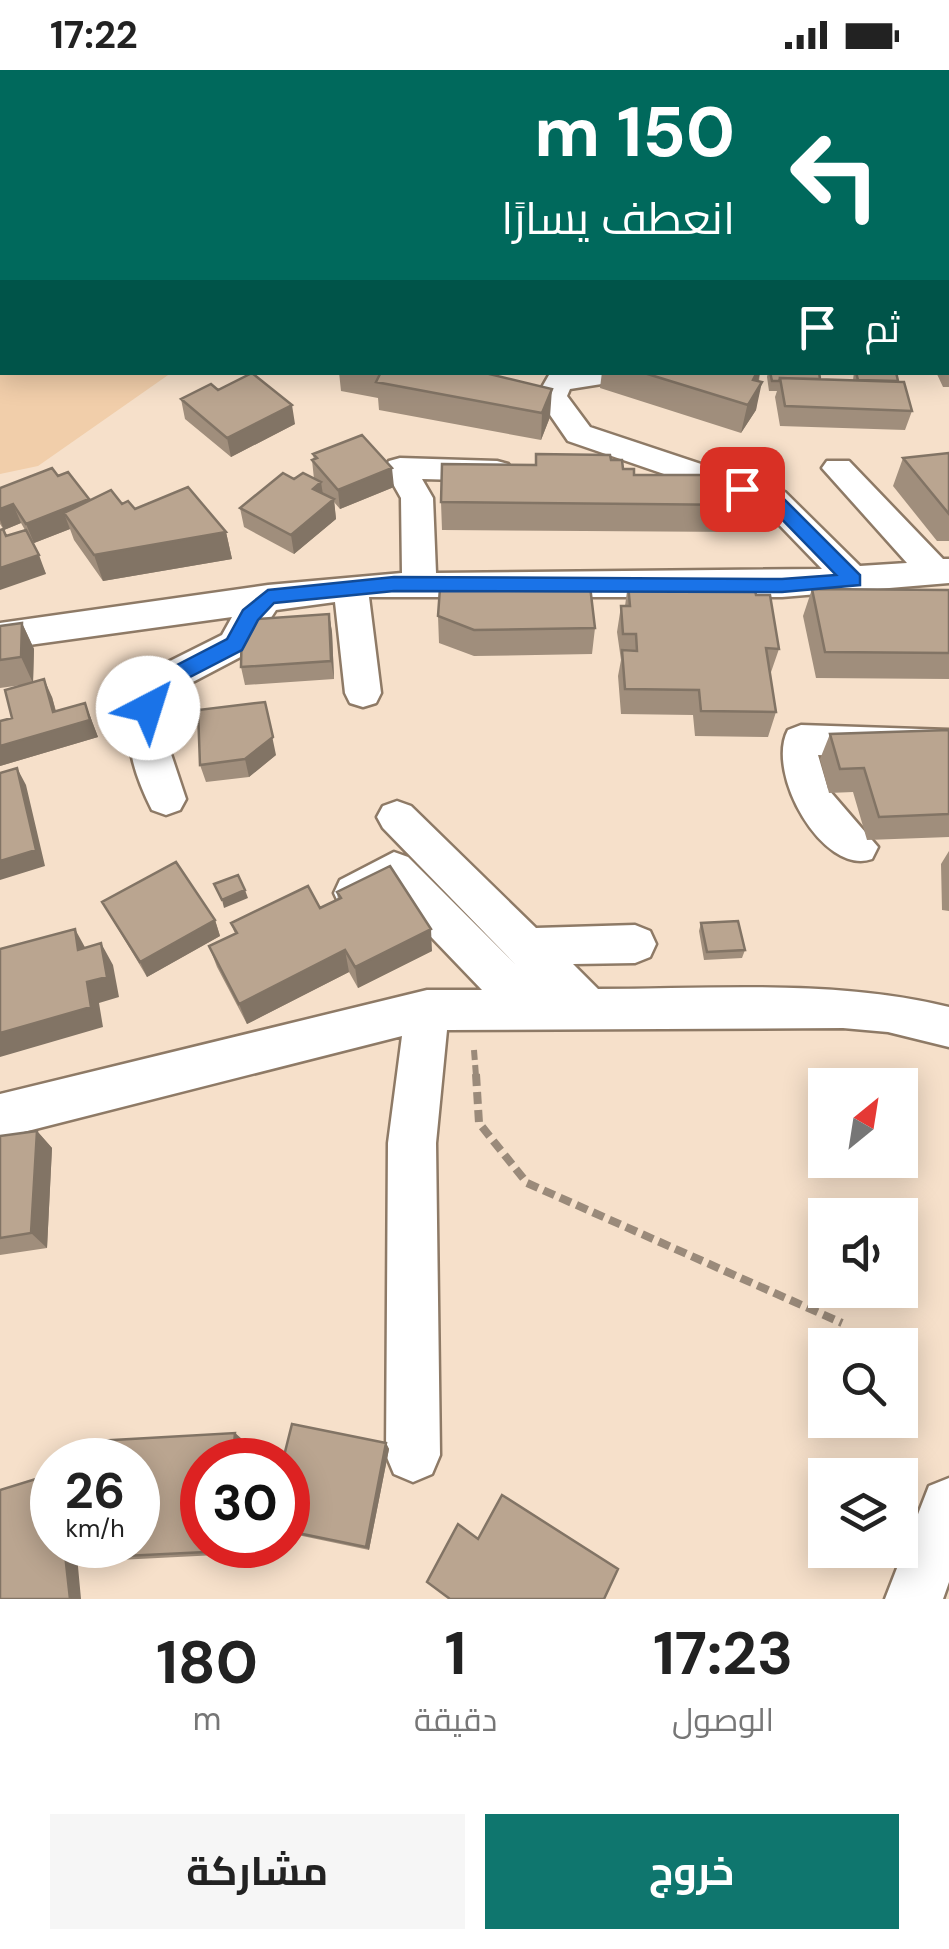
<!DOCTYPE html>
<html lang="ar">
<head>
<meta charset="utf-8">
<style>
	body { margin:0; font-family:"DM Sans",Cairo,sans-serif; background:#f6f6f6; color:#222; direction:rtl; height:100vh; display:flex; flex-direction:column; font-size:38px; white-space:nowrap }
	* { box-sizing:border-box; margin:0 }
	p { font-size:32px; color:#767676 }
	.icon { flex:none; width:55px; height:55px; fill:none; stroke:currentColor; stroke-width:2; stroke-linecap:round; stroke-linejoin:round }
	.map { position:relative; height:1529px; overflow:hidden; direction:ltr }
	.side { display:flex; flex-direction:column; background:#fff; flex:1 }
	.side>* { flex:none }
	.guide { position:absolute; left:0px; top:0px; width:950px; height:305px; box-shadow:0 5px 25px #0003; direction:rtl; background:#00695c; color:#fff; overflow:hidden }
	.needle { width:65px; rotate:30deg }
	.controls { position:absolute; left:808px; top:998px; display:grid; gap:20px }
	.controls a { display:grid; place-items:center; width:110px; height:110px; border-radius:0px; background:#fff; box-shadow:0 5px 25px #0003; font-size:50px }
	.speed { position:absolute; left:30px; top:1368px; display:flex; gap:20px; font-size:50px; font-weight:700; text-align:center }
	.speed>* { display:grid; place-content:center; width:130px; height:130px; border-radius:50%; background:#fff; box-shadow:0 5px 25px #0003; line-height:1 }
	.speed small { font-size:25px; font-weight:400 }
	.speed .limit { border:15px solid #d22; background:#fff; color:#111 }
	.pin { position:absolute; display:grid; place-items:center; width:85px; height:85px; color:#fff; margin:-42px; border-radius:20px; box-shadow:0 5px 15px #0006 }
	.me { position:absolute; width:110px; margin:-55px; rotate:40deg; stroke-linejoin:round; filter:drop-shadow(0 0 8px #0008) }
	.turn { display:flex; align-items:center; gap:35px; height:210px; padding:0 50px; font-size:45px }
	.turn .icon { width:130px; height:130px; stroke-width:2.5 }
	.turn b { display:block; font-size:70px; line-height:85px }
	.then { display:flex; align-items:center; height:95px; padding:0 50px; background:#0003; gap:20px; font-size:38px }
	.eta { display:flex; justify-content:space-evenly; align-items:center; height:170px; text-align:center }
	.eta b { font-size:60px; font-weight:700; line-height:70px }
	.primary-button { display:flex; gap:20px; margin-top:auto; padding:20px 50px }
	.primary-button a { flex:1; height:115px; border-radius:0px; background:#0f766e; color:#fff; font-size:40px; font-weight:700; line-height:115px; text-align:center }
	.primary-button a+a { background:#f6f6f6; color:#222 }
	.status { display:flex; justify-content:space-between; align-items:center; height:70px; padding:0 50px; background:#fff; direction:ltr }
	.status svg { height:28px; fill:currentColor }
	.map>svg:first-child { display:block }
	.green { fill:#f1ceaa }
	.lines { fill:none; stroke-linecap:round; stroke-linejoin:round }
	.minor-casing { stroke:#8e7a66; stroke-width:5 }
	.path-far2 { stroke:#9a8a7a; stroke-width:4; stroke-dasharray:6 4; stroke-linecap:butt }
	.path-far1 { stroke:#9a8a7a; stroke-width:6; stroke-dasharray:10 5; stroke-linecap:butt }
	.path { stroke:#9a8a7a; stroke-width:8; stroke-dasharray:12 6; stroke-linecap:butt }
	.minor { fill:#fff; fill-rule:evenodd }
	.wall { fill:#a08e7c }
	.shaded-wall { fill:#827465 }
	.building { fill:#baa590; stroke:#827465; stroke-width:2.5 }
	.route { fill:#1a73e8; stroke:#114b97; stroke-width:2.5 }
</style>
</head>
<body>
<div class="status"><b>17:22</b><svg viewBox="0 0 49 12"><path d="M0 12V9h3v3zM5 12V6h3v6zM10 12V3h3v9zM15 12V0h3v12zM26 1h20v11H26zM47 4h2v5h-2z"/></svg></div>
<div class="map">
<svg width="949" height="1529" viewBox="0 0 949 1529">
	<rect width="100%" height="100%" fill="#f6e0ca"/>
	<path class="green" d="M0 278 2 302 171 303 38 396 0 404Z"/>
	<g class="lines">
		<g class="minor-casing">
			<path id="minor" d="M343 0H367L368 2H344Z
				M948 90H949V105H948Z
				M948 168H949V184H948Z
				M557 302H610L613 307 608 313 570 319 567 326 590 357 785 422 860 496 907 493 822 398 827 391H849L943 489H949V513L782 527H369L381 623 376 633 363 637 350 633 345 623 335 532 276 540 248 583 170 624 163 660 186 729 180 740 166 745 152 740C131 699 117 649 140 606L222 565 232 547 0 579V553L268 515 402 503 401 428 384 398 389 391 400 388 497 391 508 394 513 401 508 408 497 411 422 409 433 428 436 503 822 499 763 438 568 371 537 326 549 305Z
				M801 655 949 660V690L818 685 828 719 878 777 872 789C823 806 765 703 788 660Z
				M397 731 411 736 536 858 635 855 650 861 656 874 650 887 635 893 573 894 598 919C715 919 834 909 949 937V977L888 962 843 958 447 960 436 1073 440 1385 432 1404 413 1412 394 1404 386 1385 388 1073 402 966 0 1068V1024L427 920H482L389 823 355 841 340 836 334 823 340 810 394 782 408 787 516 895 383 758 377 747 383 736Z
				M949 1408V1512L943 1529H885L929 1416Z"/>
		</g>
		<path class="path-far2" d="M851 2 867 0"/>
		<path class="path-far1" d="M474 980 476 1006"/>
		<path class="path" d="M476 1004 479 1053 527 1113 842 1253"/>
		<use href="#minor" class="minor"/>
	</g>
	<path class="wall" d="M441 0H489L488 2H441Z
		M948 272H949V317H943L936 302H948Z
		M339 302H481L550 347 541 370 379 340 378 328 341 321Z
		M602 302H760L756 340 741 363 600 318Z
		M768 302H819L820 309 853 310 854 302H896L898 311 912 341 905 360 780 356 775 327 777 321H769L767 307Z
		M181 329 295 354 231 387 185 349Z
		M949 383V471H937L893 416 903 388Z
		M313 384 394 417 340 439 334 432 336 449 294 484 244 457 240 438 294 409H314L312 390H314Z
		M536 384 611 390 634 405 705 415 743 435 737 462 442 460 441 432 535 395Z
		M58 406 89 431 122 434 135 439 226 462 232 489 103 511 74 470 70 459 34 473 30 468 46 504 6 466 25 460 21 453 4 460 0 454V418Z
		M628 514 756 525 779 579 770 605 776 642 768 667 695 666 693 645 621 644 618 606 621 590 617 562 621 536H625Z
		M812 519 949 520V609L816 608 803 546Z
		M329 544 332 562 334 609 245 615 241 597Z
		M438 546 595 558 592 584 474 586 439 573Z
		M22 553 34 579 33 612 52 627 56 641 85 633 98 667 0 696V651L12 648 29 614 0 618V556Z
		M949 660V767L867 770 853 722 829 723 820 689 830 664Z
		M276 685 249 707 206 712 200 695Z
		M949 781V841L942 840 941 794Z
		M337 822 432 881 358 918 349 902 247 954 217 897 209 876 235 864 231 853 320 838 338 830Z
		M102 832 215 850 220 866 147 907Z
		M701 853 745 880 742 888 704 890 699 861Z
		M37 1061 52 1078 47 1178 0 1185V1066Z
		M235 1363 244 1371 243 1383H252L261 1390H202V1475H257V1483L99 1491 83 1488Z
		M386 1373 389 1379 369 1480 288 1463V1390Z"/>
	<path class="shaded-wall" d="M948 117H949V141H948Z
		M757 302H760L756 322 762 312 756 340 741 363 753 310Z
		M552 319 550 347 541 370 542 343Z
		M292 335 295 354 231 387 227 368Z
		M392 398 394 417 340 439 338 420Z
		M321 412 324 431 313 419Z
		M89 429 74 457 64 443 70 459 34 473 26 454Z
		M334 429 336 449 294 484 291 465Z
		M13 434 21 453 4 460 0 450V439Z
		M226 462 232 489 103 511 94 485Z
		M39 485 46 504 0 520V498Z
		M329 544 332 562 334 609 331 591Z
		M22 553 34 579 33 613 21 587Z
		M44 609 52 627 60 658 85 633 98 667 0 696V676L53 642Z
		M265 632 276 685 249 707 245 689Z
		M17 698 26 715 45 796 0 810V791Z
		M245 820 248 828 224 838 222 830Z
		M215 850 220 866 147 907 140 892Z
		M75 859 87 881 78 880Z
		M431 859 432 881 358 918 355 897Z
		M101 873 113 895 119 927 99 933 103 957 0 987V963L87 912Z
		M345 880 349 902 247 954 239 934Z
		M37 1061 52 1078 47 1178 31 1163Z
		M235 1363 244 1371 243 1390 233 1384Z
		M386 1373 389 1379 369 1480 366 1477Z
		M64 1475H76L81 1529H70Z
		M247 1475H257V1483L247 1480Z"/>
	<path class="building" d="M749 0H834L838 2H752Z
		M948 272H949V295L948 292Z
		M381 302H481L552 319 542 343 376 312Z
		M641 302H757L753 310 762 312 748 335Z
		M770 302H819L820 309 780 308 779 311H772Z
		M856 302H896L898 311 858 310Z
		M252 303 292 335 227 368 181 329 211 314 218 320Z
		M780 308 904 312 912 341 785 336Z
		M362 365 392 398 338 420 312 390 317 388 313 384Z
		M949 383V444L903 388Z
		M536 384 610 385 611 390H622L623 399H634V405H704L705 415H740L743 435 441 432 442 394 536 395Z
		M52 398 58 406 68 402 89 429 26 454 13 434 0 439V418Z
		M283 403 294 409 303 403 321 412 313 419 334 429 291 465 240 438Z
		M188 417 226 462 94 485 64 443 111 420 122 434 128 431 135 439Z
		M3 459 6 466 26 460 39 485 0 498V460Z
		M628 514 754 515 756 525H770L779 579 766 578 776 642 701 641 699 620 625 619 622 580 637 581 636 564H623L621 536H630Z
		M590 516 595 558 474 560 438 546 440 518Z
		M812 519 949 520V583L825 582Z
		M329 544 331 591 241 597 242 550Z
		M22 553 21 587 0 590V556Z
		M44 609 53 642 85 633 90 650 0 676V651L12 648 5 620Z
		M265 632 273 667 245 689 200 695 198 640Z
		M949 660V744L879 747 864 698 840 699 830 664Z
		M17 698 36 780 0 791V703Z
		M176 792 215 850 140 892 102 832Z
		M390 796 431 859 355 897 345 880 239 934 209 876 237 863 231 853 308 816 320 838 341 828 337 822Z
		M238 805 245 820 222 830 214 814Z
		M738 851 745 880 707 882 701 853Z
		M75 859 78 880 101 873 107 907 87 912 91 937 0 963V879Z
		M37 1061 31 1163 0 1168V1066Z
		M292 1354 386 1373 366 1477 288 1461V1390H283Z
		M235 1363 233 1384 252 1383V1390H202V1475H247V1480L83 1488 84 1475H138V1390H93L96 1371Z
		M52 1404V1475H64L70 1529H0V1420Z
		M502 1425 618 1499 604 1529H450L427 1512 458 1454 478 1469Z"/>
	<path class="route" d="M742 413 781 426 860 505V515L782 522 394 521 274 533 258 550 242 580 163 621 156 644 148 646 138 638 146 611 227 569 243 540 268 520 394 507 782 509 836 505 768 435 736 424 733 419Z"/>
</svg>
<div class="controls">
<a><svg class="needle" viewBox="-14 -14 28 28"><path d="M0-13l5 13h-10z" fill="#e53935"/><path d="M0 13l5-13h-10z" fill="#767676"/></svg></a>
<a><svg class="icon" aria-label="sound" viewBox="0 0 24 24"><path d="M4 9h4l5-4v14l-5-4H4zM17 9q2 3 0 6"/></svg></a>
<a><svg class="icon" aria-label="search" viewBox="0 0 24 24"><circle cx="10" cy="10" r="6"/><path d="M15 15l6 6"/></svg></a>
<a><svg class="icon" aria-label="layers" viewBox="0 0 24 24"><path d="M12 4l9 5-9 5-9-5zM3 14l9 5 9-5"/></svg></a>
</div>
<div class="speed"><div>26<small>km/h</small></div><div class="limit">30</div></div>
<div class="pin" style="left:742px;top:419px;background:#d93025"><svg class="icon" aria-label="arrive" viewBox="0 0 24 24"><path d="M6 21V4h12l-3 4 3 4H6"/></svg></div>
<svg class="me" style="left:148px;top:638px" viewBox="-20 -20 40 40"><circle r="19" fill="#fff"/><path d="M0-13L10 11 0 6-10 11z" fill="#1a73e8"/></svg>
<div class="guide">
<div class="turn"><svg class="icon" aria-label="left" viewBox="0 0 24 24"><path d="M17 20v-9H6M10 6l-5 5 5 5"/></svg><div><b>150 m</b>انعطف يسارًا</div></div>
<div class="then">ثم<svg class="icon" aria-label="arrive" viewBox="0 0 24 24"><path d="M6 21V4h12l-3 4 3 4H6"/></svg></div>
</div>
</div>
<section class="side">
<div class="eta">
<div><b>17:23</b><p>الوصول</p></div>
<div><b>1</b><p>دقيقة</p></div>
<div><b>180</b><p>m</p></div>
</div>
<div class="primary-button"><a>خروج</a><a>مشاركة</a></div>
</section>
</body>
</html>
